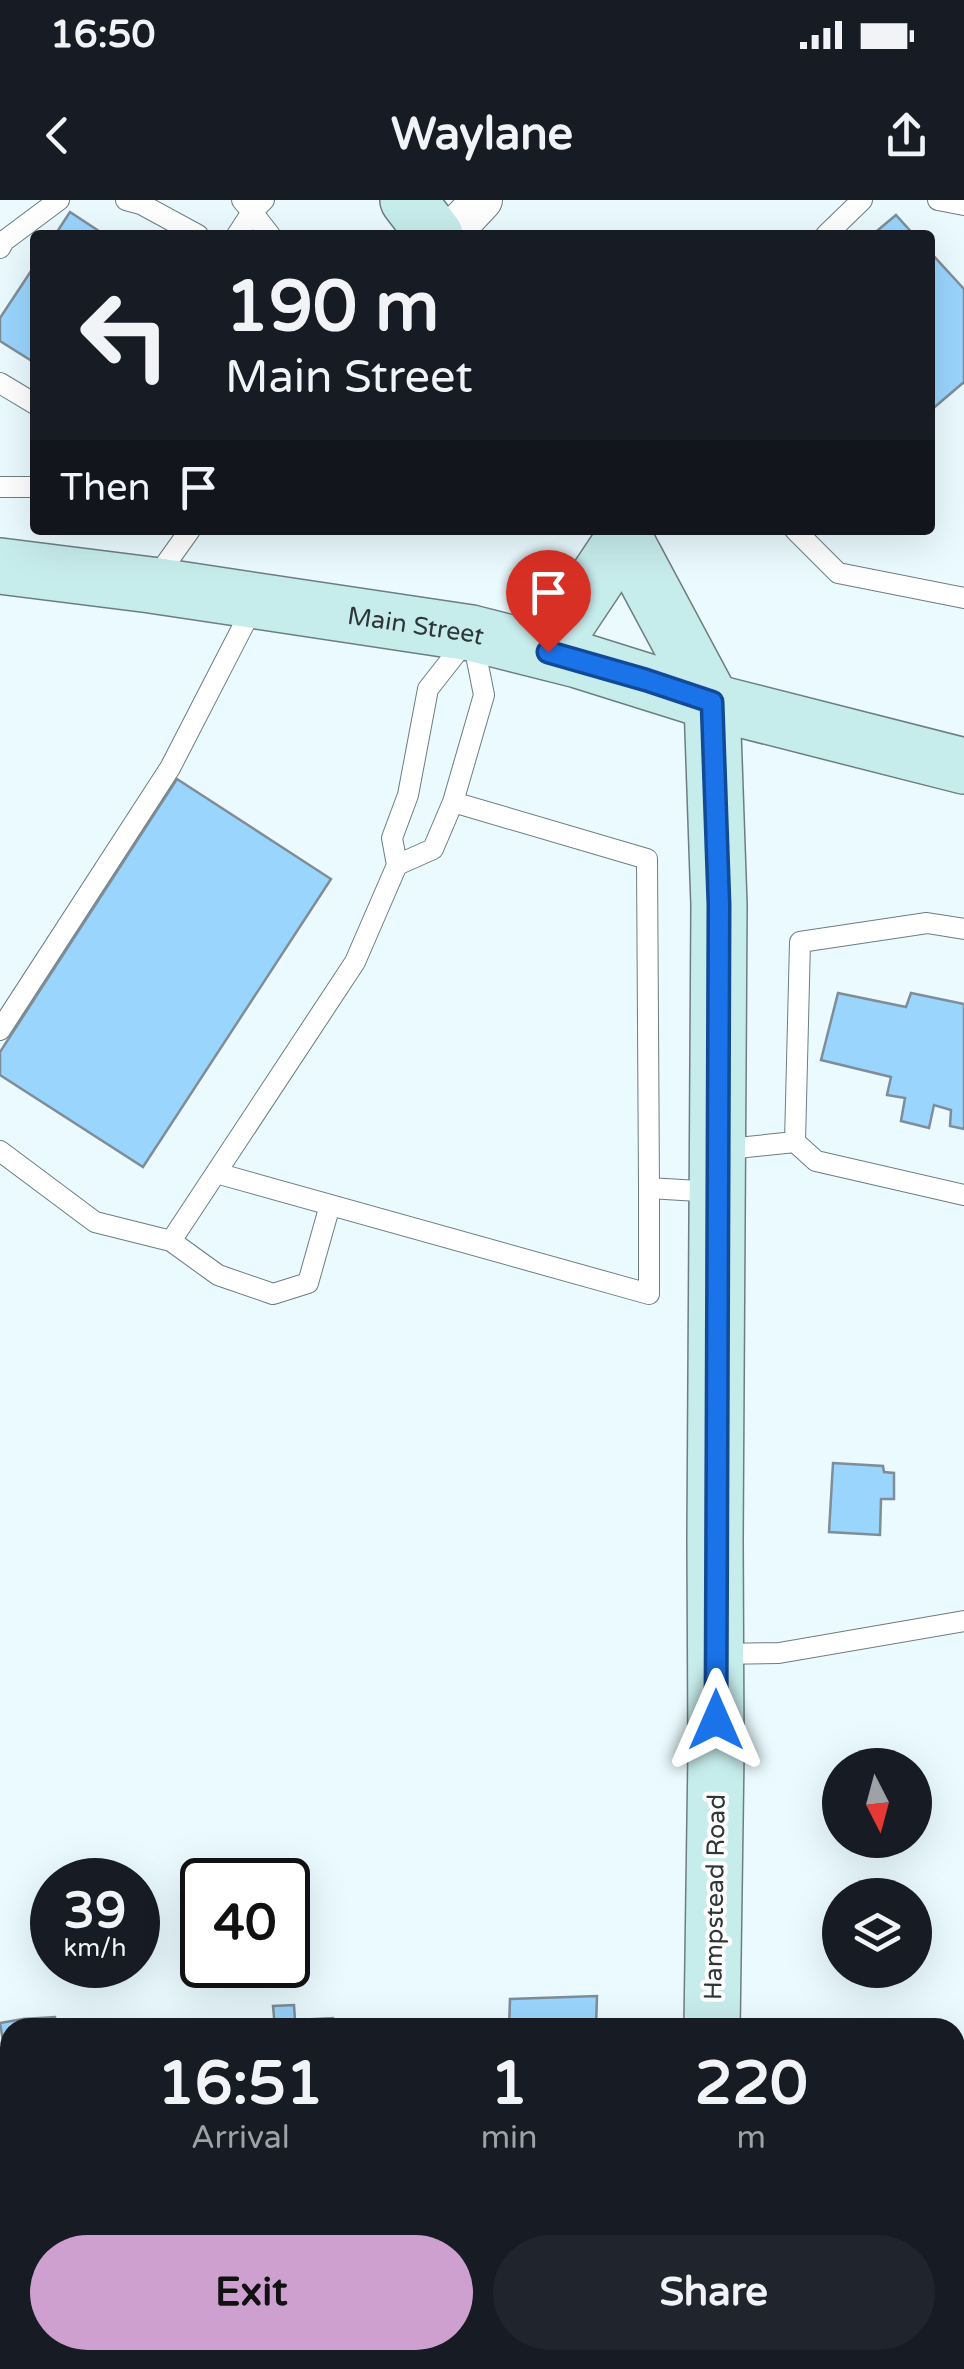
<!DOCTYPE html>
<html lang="en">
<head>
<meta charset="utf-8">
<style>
	body { margin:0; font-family:"Varela Round",sans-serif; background:#20242c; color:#f1f3f6; height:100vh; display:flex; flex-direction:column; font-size:38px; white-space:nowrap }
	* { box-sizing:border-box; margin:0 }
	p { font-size:32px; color:#9ea1a6 }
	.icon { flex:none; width:55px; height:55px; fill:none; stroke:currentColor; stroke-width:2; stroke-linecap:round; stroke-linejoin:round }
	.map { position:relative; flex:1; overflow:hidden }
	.side { position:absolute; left:0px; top:1818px; width:965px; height:352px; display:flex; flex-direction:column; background:#171b24; border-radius:30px 30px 0 0; box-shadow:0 10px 40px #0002 }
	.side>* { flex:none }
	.hud { position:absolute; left:30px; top:30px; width:905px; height:305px; border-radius:10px; box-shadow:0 10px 40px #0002; background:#171b24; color:#f1f3f6; overflow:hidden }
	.needle { width:65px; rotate:174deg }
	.controls { position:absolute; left:822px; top:1548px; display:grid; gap:20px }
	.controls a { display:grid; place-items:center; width:110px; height:110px; border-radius:50%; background:#171b24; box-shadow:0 10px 40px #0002; font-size:50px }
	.speed { position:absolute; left:30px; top:1658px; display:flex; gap:20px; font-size:50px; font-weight:700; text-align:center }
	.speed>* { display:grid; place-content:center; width:130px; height:130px; border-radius:50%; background:#171b24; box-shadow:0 10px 40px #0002; line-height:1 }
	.speed small { font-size:25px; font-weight:400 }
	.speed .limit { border:5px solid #111; border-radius:15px; background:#fff; color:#111 }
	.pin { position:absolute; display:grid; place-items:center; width:85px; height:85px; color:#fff; margin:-102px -42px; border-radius:50% 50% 50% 0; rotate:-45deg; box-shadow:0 0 10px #0007 }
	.pin .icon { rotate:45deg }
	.me { position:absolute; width:110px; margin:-55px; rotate:0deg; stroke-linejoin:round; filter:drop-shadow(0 0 8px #0008) }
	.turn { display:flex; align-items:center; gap:35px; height:210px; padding:0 30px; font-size:45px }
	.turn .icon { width:130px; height:130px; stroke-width:2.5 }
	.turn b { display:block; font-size:70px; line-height:85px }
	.then { display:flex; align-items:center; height:95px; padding:0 30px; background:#0003; gap:20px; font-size:38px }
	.eta { display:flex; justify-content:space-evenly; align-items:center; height:170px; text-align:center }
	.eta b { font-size:60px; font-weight:800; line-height:70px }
	.action { display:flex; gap:20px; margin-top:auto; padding:20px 30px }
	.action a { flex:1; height:115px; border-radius:60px; background:#cda0cf; color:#111; font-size:40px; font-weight:800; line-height:115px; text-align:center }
	.action a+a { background:#20242c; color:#f1f3f6 }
	.status { display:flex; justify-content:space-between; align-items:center; height:70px; padding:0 50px; background:#171b24; direction:ltr }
	.status svg { height:28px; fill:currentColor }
	header { display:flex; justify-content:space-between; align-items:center; height:130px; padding:0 30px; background:#171b24; font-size:45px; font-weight:800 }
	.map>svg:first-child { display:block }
	.building { fill:#9ad5fe; stroke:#7f8d97; stroke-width:2.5 }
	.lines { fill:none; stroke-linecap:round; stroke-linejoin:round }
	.lane-casing { stroke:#6c7e83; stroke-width:22 }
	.street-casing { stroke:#6c7e83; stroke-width:42 }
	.secondary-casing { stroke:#6c7e83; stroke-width:58 }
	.lane { stroke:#fff; stroke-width:20 }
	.street { stroke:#fff; stroke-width:40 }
	.secondary { stroke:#c7ecec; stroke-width:55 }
	.route-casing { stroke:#114b97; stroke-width:25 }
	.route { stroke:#1a73e8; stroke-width:18 }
	.labels { text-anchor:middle; stroke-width:8; stroke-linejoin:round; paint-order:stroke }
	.street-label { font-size:25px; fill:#2e3638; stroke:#fff }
</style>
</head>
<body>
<div class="status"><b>16:50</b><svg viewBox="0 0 49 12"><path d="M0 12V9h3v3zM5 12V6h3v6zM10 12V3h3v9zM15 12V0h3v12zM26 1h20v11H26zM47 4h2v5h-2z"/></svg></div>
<header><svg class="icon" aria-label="back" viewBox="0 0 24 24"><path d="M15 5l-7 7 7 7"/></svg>Waylane<svg class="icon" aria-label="share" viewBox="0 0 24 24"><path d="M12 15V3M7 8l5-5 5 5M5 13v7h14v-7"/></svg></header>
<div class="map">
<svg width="964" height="2169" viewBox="0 0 964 2169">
	<rect width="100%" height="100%" fill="#eafafe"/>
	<path class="building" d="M70 12 105 35H55Z
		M896 15 914 35H872Z
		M930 52 964 89V182L930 211Z
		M35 65V163L0 141V118Z
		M177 579 331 679 143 967 0 875V852Z
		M838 793 906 807 911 793 964 804V929L950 926 951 910 934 905 929 928 901 921 905 898 887 895 891 877 821 860Z
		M833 1263 883 1266 884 1272 894 1273V1299H881L880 1335 829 1332Z
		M597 1796 596 1828H509L510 1799Z
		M294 1805 295 1820 333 1818 334 1828H275L273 1806Z
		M55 1817 57 1828H10V1884L0 1823 23 1819Z
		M964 1875V1925H963L955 1900V1877Z
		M955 1900 963 1925 955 1927Z
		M410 2160H499V2169H431L410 2164Z
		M805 2160H853L848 2169H815Z"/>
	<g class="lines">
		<g class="lane-casing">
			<path id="lane" d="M126 0 141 4 198 35
				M264 0 252 12 270 35
				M938 0 964 5
				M237 35 252 12 242 0
				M826 35 862 0
				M0 48 4 41 59 0
				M0 183 35 204
				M0 287H35
				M795 330 838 373 964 398
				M155 379 190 330
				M453 602 647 659 649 988 715 992
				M397 665 433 649 453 602 484 495 473 440
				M0 830 170 568 255 403
				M795 942 800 742 927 723 964 729
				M718 950 795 942 816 961 964 995
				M0 951 95 1022 171 1041 355 762 397 665 392 638 408 595 428 489 468 438
				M216 973 649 1094V988
				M171 1041 218 1075 273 1094 308 1083 330 1005
				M717 1454 779 1453 964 1421"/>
		</g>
		<g class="street-casing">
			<path id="street" d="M449 35 482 0
				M0 2091 10 2087"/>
		</g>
		<g class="secondary-casing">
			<g id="secondary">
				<path d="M408 0 435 35"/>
				<path d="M620 330 712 502 719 705 715 1340 716 1553 712 1828"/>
				<path id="s1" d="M0 366 151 385 471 433 578 460 712 502 964 566"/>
				<path d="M548 452 624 338"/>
				<path d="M706 2169V2160"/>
			</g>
		</g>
		<use href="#lane" class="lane"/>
		<use href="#street" class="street"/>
		<use href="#secondary" class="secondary"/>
	</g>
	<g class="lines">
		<g class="route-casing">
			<path id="route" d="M548 452 646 480 712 502 719 705 716 1520"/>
		</g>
		<use href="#route" class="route"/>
	</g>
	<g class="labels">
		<g class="street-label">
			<text dy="9" stroke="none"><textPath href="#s1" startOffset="420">Main Street</textPath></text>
			<text transform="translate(714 1697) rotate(-89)" y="9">Hampstead Road</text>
		</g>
	</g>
</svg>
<div class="controls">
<a><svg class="needle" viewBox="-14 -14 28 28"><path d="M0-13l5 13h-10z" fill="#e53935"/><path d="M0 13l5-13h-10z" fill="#9ea1a6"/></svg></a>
<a><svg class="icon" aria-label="layers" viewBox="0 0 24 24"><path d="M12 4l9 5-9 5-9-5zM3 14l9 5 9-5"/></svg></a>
</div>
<div class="speed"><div>39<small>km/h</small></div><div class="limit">40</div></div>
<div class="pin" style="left:548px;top:452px;background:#d93025"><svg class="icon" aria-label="arrive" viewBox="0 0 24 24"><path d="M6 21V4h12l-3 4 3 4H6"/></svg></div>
<svg class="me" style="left:716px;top:1520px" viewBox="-20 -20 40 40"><path d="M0-17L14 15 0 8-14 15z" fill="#1a73e8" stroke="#fff" stroke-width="4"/></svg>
<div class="hud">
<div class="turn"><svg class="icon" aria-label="left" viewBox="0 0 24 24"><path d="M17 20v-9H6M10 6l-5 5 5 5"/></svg><div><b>190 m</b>Main Street</div></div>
<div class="then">Then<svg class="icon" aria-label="arrive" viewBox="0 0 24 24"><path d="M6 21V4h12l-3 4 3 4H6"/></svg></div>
</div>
<section class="side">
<div class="eta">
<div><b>16:51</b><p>Arrival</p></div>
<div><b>1</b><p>min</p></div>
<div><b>220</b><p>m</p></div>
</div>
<div class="action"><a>Exit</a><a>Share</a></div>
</section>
</div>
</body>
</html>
